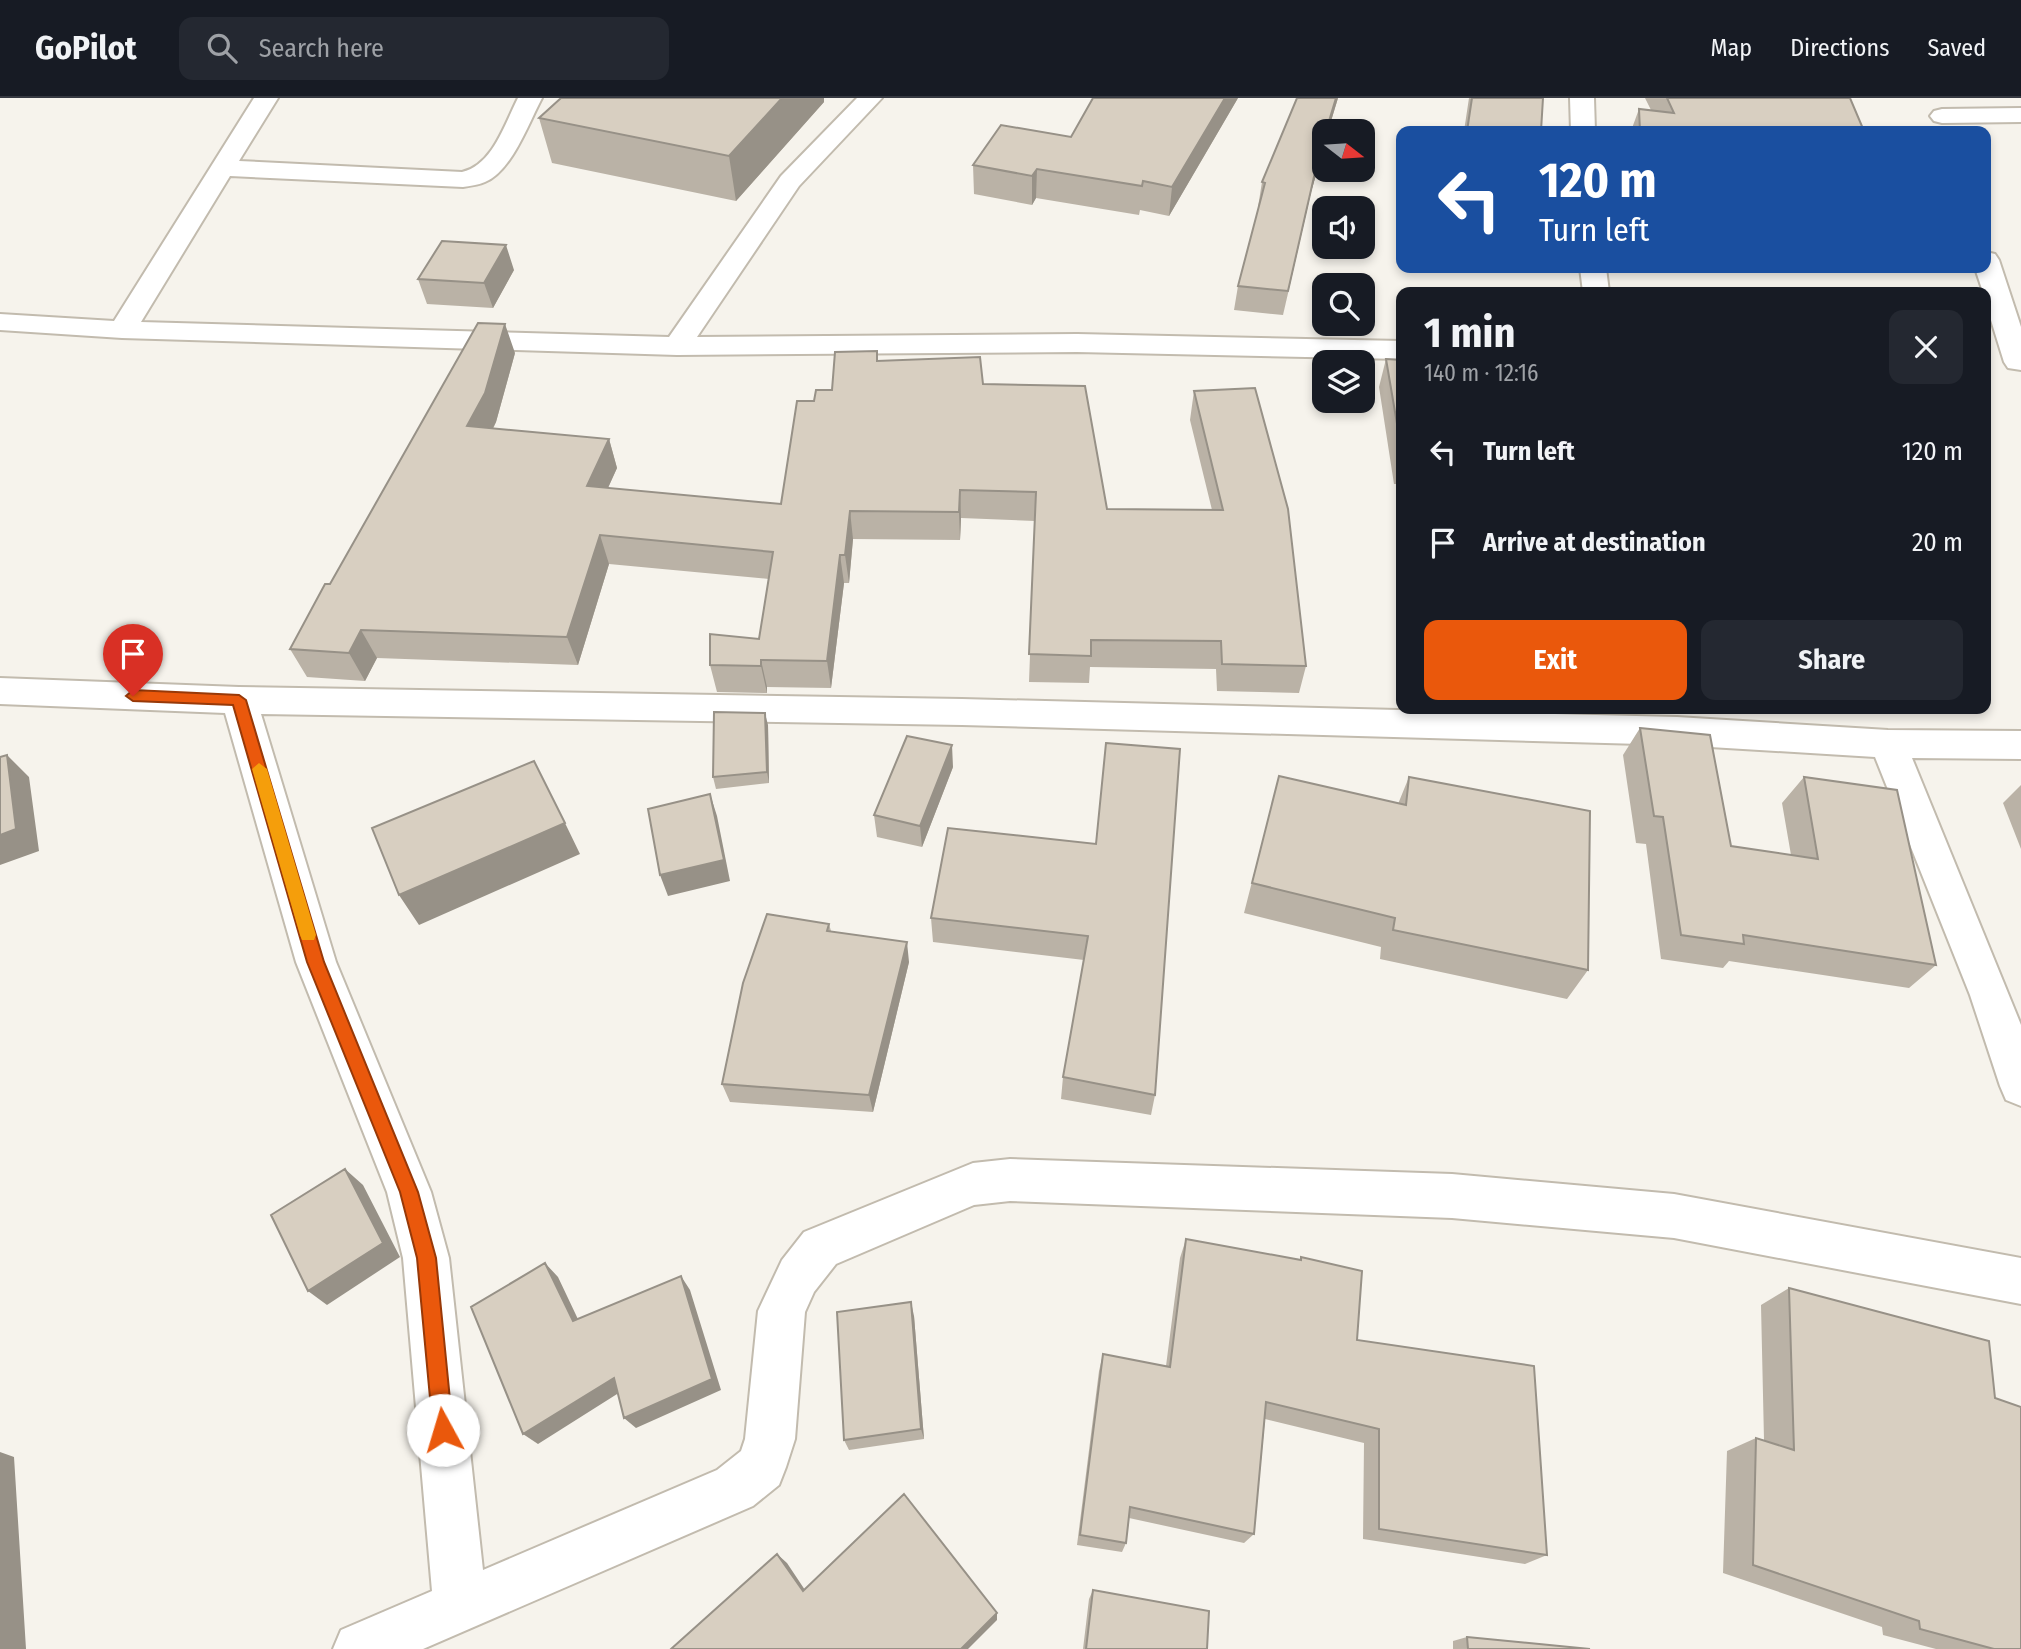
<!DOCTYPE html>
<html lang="en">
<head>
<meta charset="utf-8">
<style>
	body { margin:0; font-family:"Fira Sans Condensed",sans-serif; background:#242831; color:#f1f3f6; height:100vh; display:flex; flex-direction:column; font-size:26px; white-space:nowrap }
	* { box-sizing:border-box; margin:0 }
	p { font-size:23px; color:#9ea1a6 }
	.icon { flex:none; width:38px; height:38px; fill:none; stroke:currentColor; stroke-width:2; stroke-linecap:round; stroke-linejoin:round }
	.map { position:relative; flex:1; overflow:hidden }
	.details { position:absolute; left:1396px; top:189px; width:595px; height:427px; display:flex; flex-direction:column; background:#171b24; border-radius:14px; box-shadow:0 4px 10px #0003 }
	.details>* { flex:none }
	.top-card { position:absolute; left:1396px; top:28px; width:595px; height:147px; border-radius:14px; box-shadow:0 4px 10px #0003; background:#1a4fa0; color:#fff; overflow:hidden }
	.needle { width:46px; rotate:107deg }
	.fabs { position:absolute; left:1312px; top:21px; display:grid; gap:14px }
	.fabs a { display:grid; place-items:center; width:63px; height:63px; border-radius:14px; background:#171b24; box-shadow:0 4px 10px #0003; font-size:35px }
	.pin { position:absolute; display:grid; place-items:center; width:60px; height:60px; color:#fff; margin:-72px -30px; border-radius:50% 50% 50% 0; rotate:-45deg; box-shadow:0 0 7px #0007 }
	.pin .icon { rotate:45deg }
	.me { position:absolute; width:77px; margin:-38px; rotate:354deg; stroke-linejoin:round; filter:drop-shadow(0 0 5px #0008) }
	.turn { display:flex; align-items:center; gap:24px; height:147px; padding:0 28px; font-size:32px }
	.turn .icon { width:91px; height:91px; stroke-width:2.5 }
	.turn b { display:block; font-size:49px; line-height:60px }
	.round { display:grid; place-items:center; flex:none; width:74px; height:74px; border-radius:14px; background:#242831 }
	.overview { display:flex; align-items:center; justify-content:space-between; height:119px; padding:0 28px }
	h1 { font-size:42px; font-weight:700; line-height:52px }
	.action { display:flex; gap:14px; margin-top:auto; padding:14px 28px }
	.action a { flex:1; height:80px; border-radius:14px; background:#ea580c; color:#fff; font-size:28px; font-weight:700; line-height:80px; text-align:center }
	.action a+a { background:#242831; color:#f1f3f6 }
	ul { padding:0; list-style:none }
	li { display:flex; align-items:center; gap:21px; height:91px; padding:0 28px }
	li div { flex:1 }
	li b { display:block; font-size:26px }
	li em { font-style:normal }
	header { display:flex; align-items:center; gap:42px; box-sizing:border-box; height:98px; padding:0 35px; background:#171b24; border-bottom:2px solid #363941 }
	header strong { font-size:33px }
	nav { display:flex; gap:38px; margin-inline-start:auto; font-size:24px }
	.search { width:490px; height:63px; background:#242831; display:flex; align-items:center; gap:18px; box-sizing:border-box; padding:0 24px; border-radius:14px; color:#9ea1a6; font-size:26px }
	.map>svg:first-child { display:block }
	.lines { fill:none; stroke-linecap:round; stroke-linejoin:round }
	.minor-casing { stroke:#c2bbae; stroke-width:4 }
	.minor { fill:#fff; fill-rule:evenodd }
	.wall { fill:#bab2a6 }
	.shaded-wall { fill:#979187 }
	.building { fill:#d8cfc1; stroke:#979187; stroke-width:2 }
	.route { fill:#ea580c; stroke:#983908; stroke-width:2 }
	.slow { fill:#f59e0b }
</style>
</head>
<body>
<header>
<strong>GoPilot</strong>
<div class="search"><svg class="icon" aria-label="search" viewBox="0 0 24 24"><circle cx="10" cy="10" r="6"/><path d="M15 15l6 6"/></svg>Search here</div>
<nav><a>Map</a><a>Directions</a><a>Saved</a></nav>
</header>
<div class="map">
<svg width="2021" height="1551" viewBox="0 0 2021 1551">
	<rect width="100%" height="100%" fill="#f6f3ec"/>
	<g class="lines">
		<g class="minor-casing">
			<path id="minor" d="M254 0H278L239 63 462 74C493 67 505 25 518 0H542C529 24 512 73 485 84 478 87 470 88 463 89L230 78 141 224 669 239 781 78 857 0H882L799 88 697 239 1077 236 1402 243V261L1077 254 677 257 122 240 0 232V216L114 223Z
				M1570 0H1594L1595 33H1571Z
				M2021 10V24L1942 25 1934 23 1930 18 1934 13 1942 11Z
				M1986 154 1995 156 1999 162 2021 229V272L2008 270 2004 264 1986 206V194H1983L1975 170H1986Z
				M1580 170H1606L1609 194H1583Z
				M0 580 239 589 962 601 1677 619 1888 632 2021 633V661L1912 660 2021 927V1008L2006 1002 2000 988 1970 897 1875 659 1677 647 962 627 261 616 336 864 431 1094 449 1160 483 1472 717 1372 741 1353 745 1341 758 1213 782 1162 804 1134 973 1065 1010 1061 1452 1076 1674 1096 2021 1160V1206L1674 1140 1452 1120 1010 1103 974 1107 836 1166 814 1194 805 1214 795 1341 786 1369 779 1387 753 1408 423 1551H333L341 1532 432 1493 403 1160 387 1094 296 864 225 615 0 606Z"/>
		</g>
		<use href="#minor" class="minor"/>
	</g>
	<path class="wall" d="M1238 0 1169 118 1140 112 1139 117 1036 100 1032 107 974 96 973 67 1071 39Z
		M1297 0H1338L1328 33H1325V46L1311 94 1283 217 1234 212 1238 188 1259 109H1258L1262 84Z
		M1469 0H1543L1541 33H1464Z
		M1645 0H1850L1864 33H1631L1639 11 1651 12Z
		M824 4 736 103 552 65 539 20Z
		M1663 170H1688L1686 174Z
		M514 172 493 210 427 206 418 181Z
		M515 255 496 324 493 331 609 341 617 370 608 390 781 406 814 303 878 263 983 286 1107 411 1212 412 1190 322 1194 293 1306 568 1299 595 1217 593 1216 571 1090 569 1089 585 1029 584 1035 423 961 420 960 442 853 441 849 485H844L831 590 767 589V595L717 594 710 567 759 541 769 481 609 466 578 567 377 560 365 583 307 579 290 551 330 486Z
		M1386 261 1402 262V386H1394L1379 289Z
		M768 627 769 685 716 691 713 679Z
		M1640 630 1731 748 1791 757 1782 705 1804 679 1936 867 1909 890 1729 863 1723 870 1661 861 1646 746 1636 745 1623 657Z
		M953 669 922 749 877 739 874 717Z
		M1279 678 1398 706 1409 679 1588 872 1567 901 1380 861 1381 849 1244 815Z
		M2021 687V751L2003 705Z
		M1096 746 1155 997 1151 1017 1061 1001 1063 979 1084 862 933 844 931 820Z
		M829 826 831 833 909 864 873 1014 730 1004 722 986Z
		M1186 1141 1300 1162 1301 1159 1357 1242 1547 1457 1525 1466 1363 1441 1364 1345 1265 1321 1254 1436 1244 1445 1129 1420 1126 1445 1122 1454 1077 1447 1099 1273 1103 1256 1166 1268 1180 1160Z
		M1789 1190 2021 1551H1936L1883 1537 1882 1529 1723 1475 1727 1353 1756 1340 1764 1342 1761 1207Z
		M914 1218 924 1341 849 1352 844 1342Z
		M1093 1492 1207 1551H1083L1089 1501Z
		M1467 1539 1590 1551H1453V1543Z"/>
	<path class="shaded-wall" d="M782 0H824V4L736 103 729 58Z
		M1225 0H1238L1169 118 1172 89Z
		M1336 0H1338L1328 33H1326Z
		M1325 39V46L1311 94 1283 217 1316 70Z
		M1037 71 1036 100 1032 107V78Z
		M506 147 514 172 493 210 484 185Z
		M505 226 515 255 496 324 479 357 467 328Z
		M609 341 617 370 596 416 587 388Z
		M960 392 961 420 960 442 959 414Z
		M850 413 853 441 849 485 845 457Z
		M600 437 609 466 578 567 567 539Z
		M840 457 844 485 831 590 827 563Z
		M361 532 377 560 365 583 349 555Z
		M761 562 767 589V595L761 568Z
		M765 615 768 627 769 685 767 674Z
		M952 647 953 669 922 749 920 728Z
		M7 657 29 679 39 753 0 767V737Z
		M710 696 717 718 730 783 668 798 660 777Z
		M565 725 580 756 419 827 399 797Z
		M907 844 909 864 873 1014 869 997Z
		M345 1071 363 1087 400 1159 327 1207 308 1193Z
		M545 1165 558 1179 585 1236 573 1223Z
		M681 1178 690 1192 721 1292 636 1330 624 1320Z
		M911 1204 914 1218 924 1341 921 1331Z
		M614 1280 625 1291 538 1346 523 1336Z
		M0 1354 14 1359 26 1551H0Z
		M777 1456 787 1465 811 1501 803 1493Z
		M997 1515V1522L968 1551H961Z"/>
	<path class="building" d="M561 0H782L729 58 539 20Z
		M1093 0H1225L1172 89 1143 83 1142 88 1037 71 1032 78 973 67 1001 27 1071 39Z
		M1297 0H1336L1326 33H1325V39L1316 70 1288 193 1238 188 1265 85 1262 84Z
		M1472 0H1543L1541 33H1467Z
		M1667 0H1850L1864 33H1640L1639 11 1674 15Z
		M442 143 506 147 484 185 418 181Z
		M478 225 505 226 485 295 467 328 609 341 587 388 781 406 797 303H814L816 292H832L835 254 877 253V263L980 259 983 286 1085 288 1107 411 1223 412 1194 293 1255 290 1288 411 1306 568 1222 566 1221 543 1091 542V558L1029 556 1036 394 960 392 959 414 850 413 845 457H840L827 563 761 562V568L710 567V536L759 541 773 454 600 437 567 539 361 532 349 555 290 551 325 486H330Z
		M1386 261 1402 262V355Z
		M714 614 765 615 767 674 713 679Z
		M1640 630 1710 637 1731 748 1818 761 1804 679 1897 692 1936 867 1743 837 1744 846 1681 837 1663 719 1654 718Z
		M907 638 952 647 920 728 874 717Z
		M1106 645 1180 651 1155 997 1063 979 1088 838 931 820 948 730 1096 746Z
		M7 657 16 731 0 737V659Z
		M534 663 565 725 399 797 372 730Z
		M1279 678 1406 707 1409 679 1590 713 1588 872 1393 832 1395 820 1252 785Z
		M710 696 724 762 660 777 648 711Z
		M767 816 829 826 827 833 907 844 869 997 722 986 743 885Z
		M345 1071 383 1145 308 1193 271 1117Z
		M1186 1141 1301 1162V1159L1362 1173 1357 1242 1534 1268 1547 1457 1379 1431V1331L1266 1304 1254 1436 1130 1409 1126 1445 1080 1437 1103 1256 1170 1269Z
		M545 1165 573 1223 681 1178 712 1281 624 1320 614 1280 523 1336 471 1209Z
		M1789 1190 1989 1243 1995 1300 2021 1309V1551H1994L1920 1531 1919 1523 1753 1467 1756 1340 1794 1352Z
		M911 1204 921 1331 844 1342 837 1214Z
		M904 1396 997 1515 961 1551H671L777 1456 803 1493Z
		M1093 1492 1209 1513 1207 1551H1086Z
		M1467 1539 1590 1551H1468Z"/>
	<path class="route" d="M133 592 239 597 246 602 324 864 418 1094 436 1160 453 1332 450 1339 443 1342 436 1339 433 1332 417 1160 400 1094 307 864 233 607 133 603 126 598Z"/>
	<path class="slow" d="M259 665 267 671 316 837 314 842H302L300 837 252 671Z"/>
</svg>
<div class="fabs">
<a><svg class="needle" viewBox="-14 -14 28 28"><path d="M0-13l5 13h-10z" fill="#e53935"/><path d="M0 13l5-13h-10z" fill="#9ea1a6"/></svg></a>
<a><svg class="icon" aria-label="sound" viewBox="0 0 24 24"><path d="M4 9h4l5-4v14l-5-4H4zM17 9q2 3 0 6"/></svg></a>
<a><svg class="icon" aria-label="search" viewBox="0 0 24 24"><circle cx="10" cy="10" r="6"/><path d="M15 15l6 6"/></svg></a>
<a><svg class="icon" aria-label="layers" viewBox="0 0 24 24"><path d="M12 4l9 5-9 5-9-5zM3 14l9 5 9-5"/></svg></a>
</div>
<div class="pin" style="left:133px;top:598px;background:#d93025"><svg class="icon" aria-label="arrive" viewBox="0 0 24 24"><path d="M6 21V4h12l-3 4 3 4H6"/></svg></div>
<svg class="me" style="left:443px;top:1332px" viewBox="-20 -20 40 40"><circle r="19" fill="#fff"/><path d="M0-13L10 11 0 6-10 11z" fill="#ea580c"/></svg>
<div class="top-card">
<div class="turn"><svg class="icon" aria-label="left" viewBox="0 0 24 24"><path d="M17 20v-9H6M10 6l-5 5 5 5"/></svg><div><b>120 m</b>Turn left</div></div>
</div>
<section class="details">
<div class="overview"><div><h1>1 min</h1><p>140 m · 12:16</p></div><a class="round"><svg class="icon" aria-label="close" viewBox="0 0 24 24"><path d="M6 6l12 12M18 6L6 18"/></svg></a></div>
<ul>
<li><svg class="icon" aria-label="left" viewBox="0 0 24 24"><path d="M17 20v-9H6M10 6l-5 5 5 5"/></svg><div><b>Turn left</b></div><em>120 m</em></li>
<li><svg class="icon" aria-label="arrive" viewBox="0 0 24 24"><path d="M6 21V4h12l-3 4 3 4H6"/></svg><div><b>Arrive at destination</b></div><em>20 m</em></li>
</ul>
<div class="action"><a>Exit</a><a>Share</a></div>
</section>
</div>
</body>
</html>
